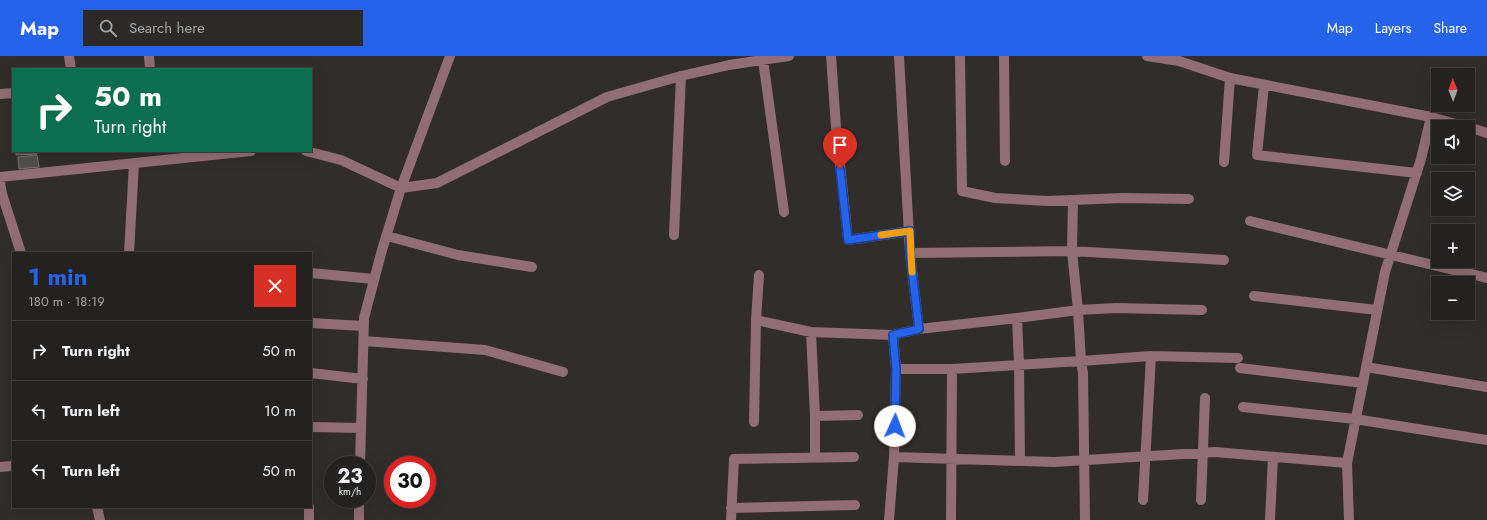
<!DOCTYPE html>
<html lang="en">
<head>
<meta charset="utf-8">
<style>
	body { margin:0; font-family:Jost,sans-serif; background:#2c2a29; color:#f1f3f6; height:100vh; display:flex; flex-direction:column; font-size:15px; white-space:nowrap }
	* { box-sizing:border-box; margin:0 }
	p { font-size:13px; color:#a3a4a5 }
	.icon { flex:none; width:22px; height:22px; fill:none; stroke:currentColor; stroke-width:2; stroke-linecap:round; stroke-linejoin:round }
	.map { position:relative; flex:1; overflow:hidden }
	.panel { position:absolute; left:12px; top:196px; width:300px; height:256px; display:flex; flex-direction:column; background:#242220; border-radius:0px; box-shadow:0 4px 16px #0002,0 0 0 1px #413f3e }
	.panel>* { flex:none }
	.top-card { position:absolute; left:12px; top:12px; width:300px; height:84px; border-radius:0px; box-shadow:0 4px 16px #0002,0 0 0 1px #413f3e; background:#0b6e4f; color:#fff; overflow:hidden }
	.needle { width:26px; rotate:359deg }
	.tools { position:absolute; left:1431px; top:12px; display:grid; gap:8px }
	.tools a { display:grid; place-items:center; width:44px; height:44px; border-radius:0px; background:#242220; box-shadow:0 4px 16px #0002,0 0 0 1px #413f3e; font-size:20px }
	.speed { position:absolute; left:324px; top:400px; display:flex; gap:8px; font-size:20px; font-weight:700; text-align:center }
	.speed>* { display:grid; place-content:center; width:52px; height:52px; border-radius:50%; background:#242220; box-shadow:0 4px 16px #0002,0 0 0 1px #413f3e; line-height:1 }
	.speed small { font-size:10px; font-weight:400 }
	.speed .limit { border:6px solid #d22; background:#fff; color:#111 }
	.pin { position:absolute; display:grid; place-items:center; width:34px; height:34px; color:#fff; margin:-41px -17px; border-radius:50% 50% 50% 0; rotate:-45deg; box-shadow:0 0 4px #0007 }
	.pin .icon { rotate:45deg }
	.me { position:absolute; width:44px; margin:-22px; rotate:2deg; stroke-linejoin:round; filter:drop-shadow(0 0 3px #0008) }
	.turn { display:flex; align-items:center; gap:14px; height:84px; padding:0 16px; font-size:18px }
	.turn .icon { width:52px; height:52px; stroke-width:2.5 }
	.turn b { display:block; font-size:28px; line-height:34px }
	.round { display:grid; place-items:center; flex:none; width:42px; height:42px; border-radius:0px; background:#2c2a29 }
	.summary { display:flex; align-items:center; justify-content:space-between; height:68px; padding:0 16px }
	h1 { font-size:24px; font-weight:700; line-height:30px; color:#2563eb }
	ul { padding:0; list-style:none }
	li { display:flex; align-items:center; gap:12px; height:60px; padding:0 16px; border-top:1px solid #413f3e }
	li div { flex:1 }
	li b { display:block; font-size:15px }
	li em { font-style:normal }
	header { display:flex; align-items:center; gap:24px; box-sizing:border-box; height:56px; padding:0 20px; background:#2563eb; color:#fff }
	header strong { font-size:19px }
	nav { display:flex; gap:22px; margin-inline-start:auto; font-size:14px }
	.search { width:280px; height:36px; background:#2c2a29; display:flex; align-items:center; gap:10px; box-sizing:border-box; padding:0 14px; border-radius:0px; color:#a3a4a5; font-size:15px }
	.map>svg:first-child { display:block }
	.building { fill:#524e4b; stroke:#797572 }
	.lines { fill:none; stroke-linecap:round; stroke-linejoin:round }
	.minor { stroke:#906e73; stroke-width:10 }
	.route-casing { stroke:#184099; stroke-width:10 }
	.route { stroke:#2563eb; stroke-width:7 }
	.slow { stroke:#f59e0b; stroke-width:7 }
</style>
</head>
<body>
<header>
<strong>Map</strong>
<div class="search"><svg class="icon" aria-label="search" viewBox="0 0 24 24"><circle cx="10" cy="10" r="6"/><path d="M15 15l6 6"/></svg>Search here</div>
<nav><a>Map</a><a>Layers</a><a>Share</a></nav>
</header>
<div class="map">
<svg width="1487" height="464" viewBox="0 0 1487 464">
	<rect width="100%" height="100%" fill="#302d2a"/>
	<path class="building" d="M16 95H37V98L16 99Z
		M37 99 39 111 19 113 18 101Z"/>
	<g class="lines">
		<path class="minor" d="M69 0 71 13
			M149 0 150 13
			M831 0 836 71 848 184 910 175
			M899 0 910 197 919 273
			M960 0 962 135 995 142 1047 145 1123 142 1189 143
			M1004 0 1005 105
			M1147 0 1179 5 1230 22 1431 61 1467 71
			M763 4 784 156
			M1264 29 1257 99 1417 117
			M0 38 13 37
			M1468 71 1487 77
			M306 95 341 104 401 132 437 127 607 41 681 20 729 9 789 0
			M1224 106 1230 22
			M0 121 251 95
			M0 126 2 138 21 197
			M1073 144 1072 195 1078 254 1081 305 1083 317 1085 464
			M1250 165 1487 222
			M674 179 681 20
			M387 180 458 199 532 211
			M129 197 134 107
			M910 197 1072 195 1224 204
			M311 217 374 223
			M1254 240 1377 254
			M1017 262 1019 308 1020 405
			M756 264 811 276 893 279 919 273 1017 262 1078 254 1116 252 1202 254
			M311 267 364 270
			M811 276 815 360V401
			M364 285 485 294 563 316
			M1366 311 1487 331
			M1240 312 1363 327
			M896 313H952L1081 305 1151 300 1238 302
			M311 317 363 323
			M1243 351 1355 363 1487 384
			M815 360 858 359
			M754 366 756 264 759 219
			M311 371 361 372
			M894 401 1054 406 1215 396 1347 407
			M360 409 364 262 382 194 401 132 450 0
			M0 411 13 410
			M1143 444 1151 300
			M1201 444 1205 342
			M97 451 100 464
			M731 452 855 449
			M309 464V451
			M359 464V443
			M731 464 734 403 854 401
			M889 464 894 401 896 313 893 279
			M951 464 952 313
			M1270 464 1273 401
			M1349 464 1347 407 1385 216 1421 103 1431 61"/>
	</g>
	<g class="lines">
		<g class="route-casing">
			<path id="route" d="M840 113 848 184 910 175V197L919 273 893 279 896 313 895 370"/>
		</g>
		<use href="#route" class="route"/>
		<path class="slow" d="M881 179 910 175 912 216"/>
	</g>
</svg>
<div class="tools">
<a><svg class="needle" viewBox="-14 -14 28 28"><path d="M0-13l5 13h-10z" fill="#e53935"/><path d="M0 13l5-13h-10z" fill="#a3a4a5"/></svg></a>
<a><svg class="icon" aria-label="sound" viewBox="0 0 24 24"><path d="M4 9h4l5-4v14l-5-4H4zM17 9q2 3 0 6"/></svg></a>
<a><svg class="icon" aria-label="layers" viewBox="0 0 24 24"><path d="M12 4l9 5-9 5-9-5zM3 14l9 5 9-5"/></svg></a>
<a>+</a>
<a>−</a>
</div>
<div class="speed"><div>23<small>km/h</small></div><div class="limit">30</div></div>
<div class="pin" style="left:840px;top:113px;background:#d93025"><svg class="icon" aria-label="arrive" viewBox="0 0 24 24"><path d="M6 21V4h12l-3 4 3 4H6"/></svg></div>
<svg class="me" style="left:895px;top:370px" viewBox="-20 -20 40 40"><circle r="19" fill="#fff"/><path d="M0-13L10 11 0 6-10 11z" fill="#2563eb"/></svg>
<div class="top-card">
<div class="turn"><svg class="icon" aria-label="right" viewBox="0 0 24 24"><path d="M7 20v-9h11M14 6l5 5-5 5"/></svg><div><b>50 m</b>Turn right</div></div>
</div>
<section class="panel">
<div class="summary"><div><h1>1 min</h1><p>180 m · 18:19</p></div><a class="round" style="background:#d93025;color:#fff"><svg class="icon" aria-label="close" viewBox="0 0 24 24"><path d="M6 6l12 12M18 6L6 18"/></svg></a></div>
<ul>
<li><svg class="icon" aria-label="right" viewBox="0 0 24 24"><path d="M7 20v-9h11M14 6l5 5-5 5"/></svg><div><b>Turn right</b></div><em>50 m</em></li>
<li><svg class="icon" aria-label="left" viewBox="0 0 24 24"><path d="M17 20v-9H6M10 6l-5 5 5 5"/></svg><div><b>Turn left</b></div><em>10 m</em></li>
<li><svg class="icon" aria-label="left" viewBox="0 0 24 24"><path d="M17 20v-9H6M10 6l-5 5 5 5"/></svg><div><b>Turn left</b></div><em>50 m</em></li>
</ul>
</section>
</div>
</body>
</html>
